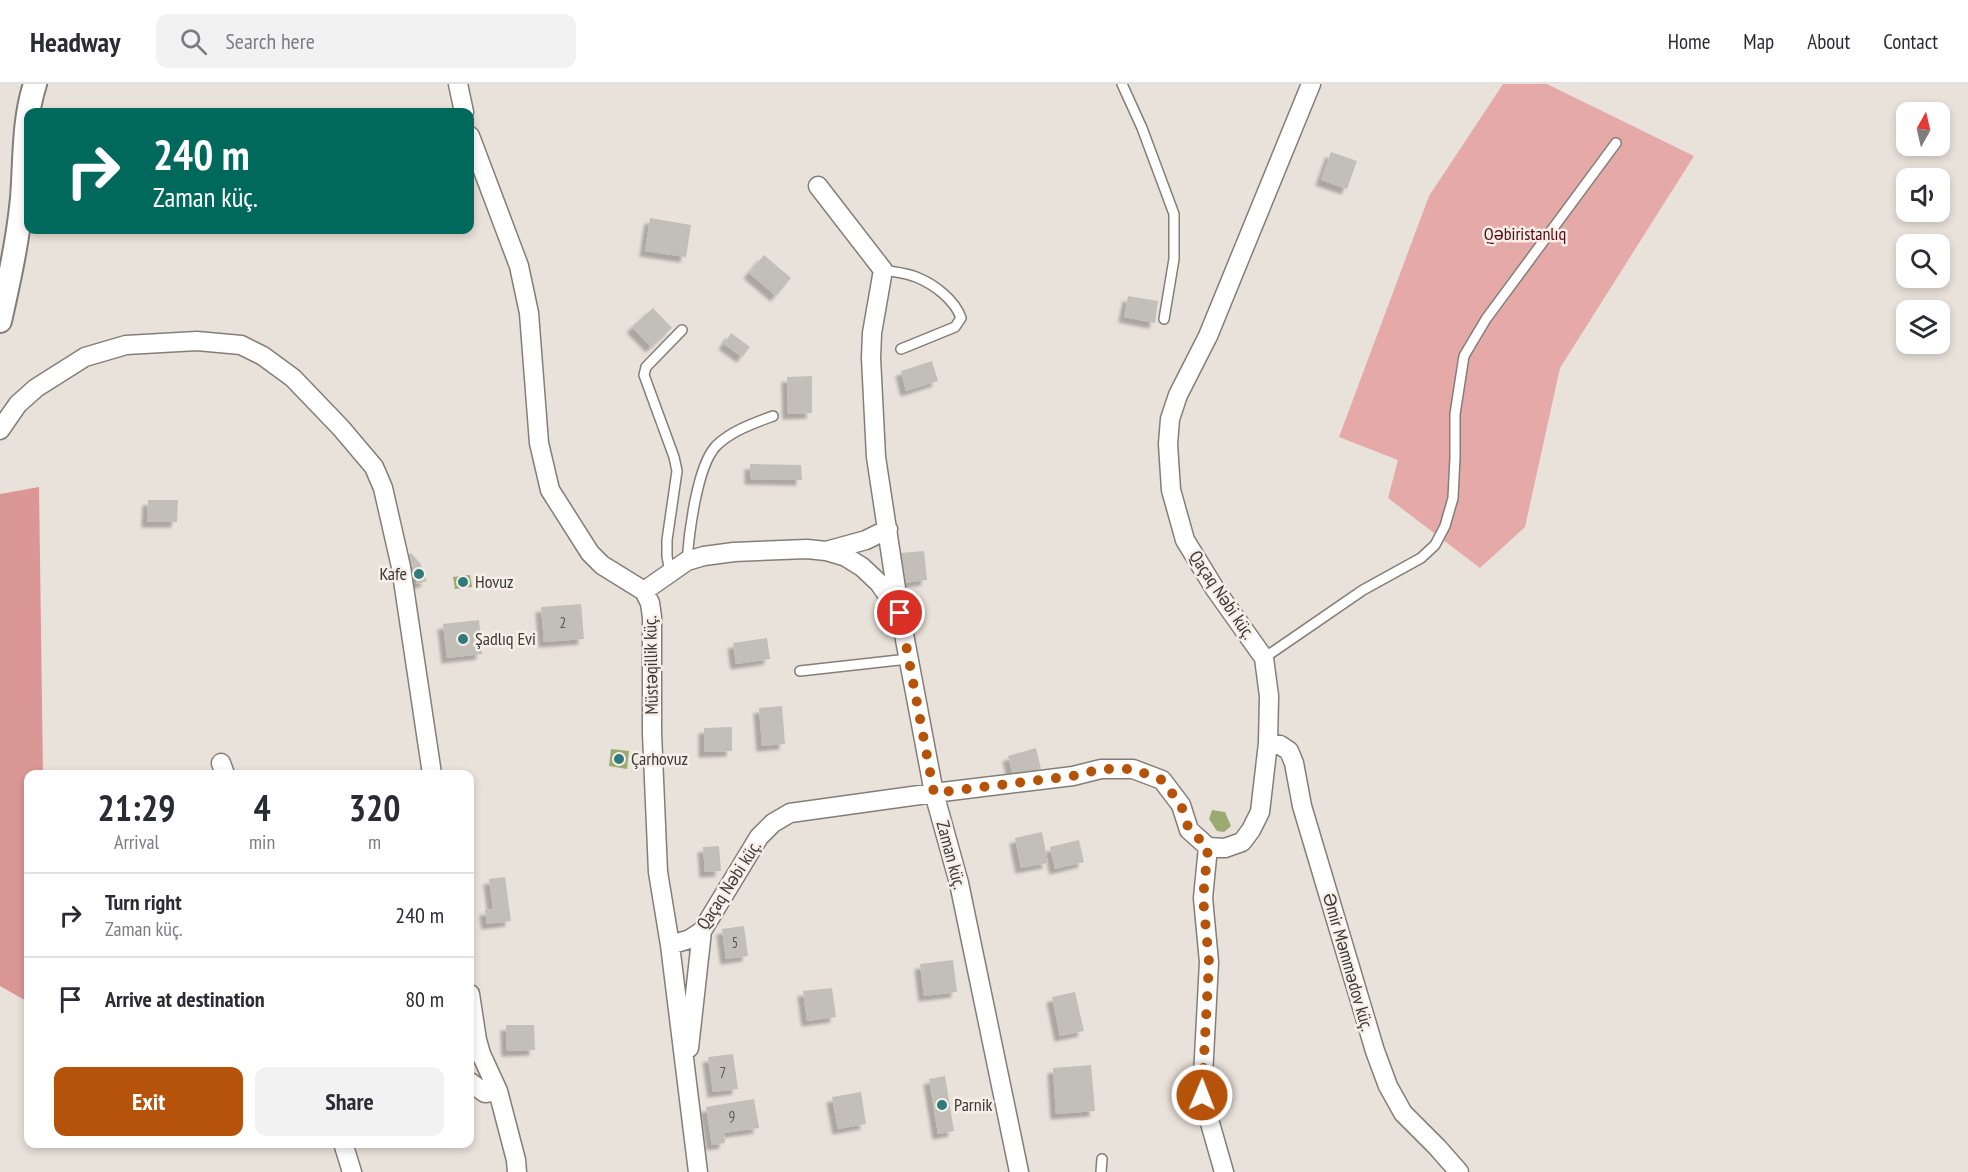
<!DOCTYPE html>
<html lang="en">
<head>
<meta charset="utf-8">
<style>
	body { margin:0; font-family:"PT Sans Narrow",sans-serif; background:#f2f2f3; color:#2b2b33; height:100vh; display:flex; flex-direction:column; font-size:22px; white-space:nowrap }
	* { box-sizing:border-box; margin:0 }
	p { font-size:20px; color:#7c7c81 }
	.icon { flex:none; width:33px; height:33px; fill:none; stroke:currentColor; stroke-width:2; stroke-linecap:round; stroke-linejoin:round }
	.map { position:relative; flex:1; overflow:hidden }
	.side { position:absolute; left:24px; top:686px; width:450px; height:378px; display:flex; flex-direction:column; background:#fff; border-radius:12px; box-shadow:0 3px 9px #0003 }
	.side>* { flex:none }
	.guide { position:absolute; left:24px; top:24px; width:450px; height:126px; border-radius:12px; box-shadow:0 3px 9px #0003; background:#00695c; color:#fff; overflow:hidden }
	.needle { width:39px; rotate:8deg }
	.fabs { position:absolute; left:1896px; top:18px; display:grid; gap:12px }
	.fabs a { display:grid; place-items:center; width:54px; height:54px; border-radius:12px; background:#fff; box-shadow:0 3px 9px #0003; font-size:30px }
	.pin { position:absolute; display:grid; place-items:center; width:51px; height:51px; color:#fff; margin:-26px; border:3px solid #fff; border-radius:50%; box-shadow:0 2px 6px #0007 }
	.me { position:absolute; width:66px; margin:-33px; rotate:1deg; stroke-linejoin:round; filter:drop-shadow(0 0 4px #0008) }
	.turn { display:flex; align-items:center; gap:21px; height:126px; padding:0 30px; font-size:27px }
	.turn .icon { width:78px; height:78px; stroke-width:2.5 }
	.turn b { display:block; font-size:42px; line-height:51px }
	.eta { display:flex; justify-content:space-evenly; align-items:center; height:102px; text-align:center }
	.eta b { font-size:36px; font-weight:700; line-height:42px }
	.primary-button { display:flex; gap:12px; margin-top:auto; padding:12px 30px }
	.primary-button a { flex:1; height:69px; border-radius:12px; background:#b45309; color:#fff; font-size:24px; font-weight:700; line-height:69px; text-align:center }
	.primary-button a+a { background:#f2f2f3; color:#2b2b33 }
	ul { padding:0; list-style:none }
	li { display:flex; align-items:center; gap:18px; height:84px; padding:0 30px; border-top:2px solid #e1e1e2 }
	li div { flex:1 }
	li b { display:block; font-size:22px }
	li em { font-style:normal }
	header { display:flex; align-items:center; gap:36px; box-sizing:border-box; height:84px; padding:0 30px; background:#fff; border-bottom:2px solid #e1e1e2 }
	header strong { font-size:28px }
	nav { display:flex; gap:33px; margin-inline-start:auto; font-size:21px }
	.search { width:420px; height:54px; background:#f2f2f3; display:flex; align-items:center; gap:15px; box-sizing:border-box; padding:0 21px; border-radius:12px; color:#7c7c81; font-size:22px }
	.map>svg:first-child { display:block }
	.green { fill:#e5aaa8 }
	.forest { fill:#db9796 }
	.water { fill:#9baa70 }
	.building { fill:#c1bfb7; filter:url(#shadow) }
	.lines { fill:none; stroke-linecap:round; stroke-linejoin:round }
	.service-casing { stroke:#847e77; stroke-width:12 }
	.minor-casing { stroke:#847e77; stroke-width:21 }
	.tertiary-casing { stroke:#847e77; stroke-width:26 }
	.service { stroke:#fff; stroke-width:9 }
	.minor { stroke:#fff; stroke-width:18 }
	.tertiary { stroke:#fff; stroke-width:22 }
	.route { stroke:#b45309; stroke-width:10; stroke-dasharray:0 18 }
	.poi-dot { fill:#317a7b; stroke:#f6efe8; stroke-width:2 }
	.labels { text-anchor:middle; stroke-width:5; stroke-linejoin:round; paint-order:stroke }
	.number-label { font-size:15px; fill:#5d5a56 }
	.park-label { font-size:18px; fill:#590714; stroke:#f6efe8 }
	.poi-label { font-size:18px; fill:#3c3936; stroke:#f6efe8; text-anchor:start }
	.street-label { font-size:18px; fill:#3c3936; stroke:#f6efe8 }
</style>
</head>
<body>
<header>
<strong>Headway</strong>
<div class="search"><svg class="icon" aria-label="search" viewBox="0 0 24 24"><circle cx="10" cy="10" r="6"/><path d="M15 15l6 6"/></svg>Search here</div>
<nav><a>Home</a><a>Map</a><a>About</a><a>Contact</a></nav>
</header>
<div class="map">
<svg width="1968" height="1088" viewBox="0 0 1968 1088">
	<defs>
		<filter id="shadow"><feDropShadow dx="-5.5" dy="5.5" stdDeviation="1.5" flood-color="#0004"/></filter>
	</defs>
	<rect width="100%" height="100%" fill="#e9e2db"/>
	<path class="green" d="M1503 0H1547L1694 72 1560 284 1525 443 1480 484 1388 414 1398 376 1339 353 1429 112Z"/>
	<path class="forest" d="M39 403 43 690H28V918L0 902V410Z"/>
	<path class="water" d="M470 491 472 503 455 505 453 493Z
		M611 665 629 667 627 685 609 682Z
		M1212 726 1225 728 1231 742 1224 748 1217 747 1209 735Z"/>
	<path class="building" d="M1331 68 1357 77 1347 105 1321 96Z
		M650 134 691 141 686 173 645 167Z
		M764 171 791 194 776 212 749 189Z
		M1128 212 1158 217 1155 239 1124 233Z
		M653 224 672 244 651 263 632 243Z
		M731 249 750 263 742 273 724 260Z
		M932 277 938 297 906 307 901 287Z
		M812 292V329L788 330 787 293Z
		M750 380 801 381 802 396 750 395Z
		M148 416H178L177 438H147Z
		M924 467 927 496 903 499 900 469Z
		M411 469 420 479 427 497 417 500 413 482 405 474Z
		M581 520 584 555 544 558 541 523Z
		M479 536 482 570 447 574 443 540Z
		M767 554 770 575 736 580 733 559Z
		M782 622 785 660 762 662 759 624Z
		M732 643V667L704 668V644Z
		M1036 664 1041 685 1013 692 1008 672Z
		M1042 748 1048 779 1021 784 1015 754Z
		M1079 756 1084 778 1055 785 1050 763Z
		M719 762 721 787 705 788 703 763Z
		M505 793 511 837 487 840 485 826 493 825 489 795Z
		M744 842 748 872 726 875 722 845Z
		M953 876 957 908 924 912 920 880Z
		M832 904 836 933 807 937 803 907Z
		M1075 908 1084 947 1060 952 1052 913Z
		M506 941H534L535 966 507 967Z
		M733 970 738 1005 713 1008 708 973Z
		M1091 981 1095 1027 1056 1030 1053 984Z
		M945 992 954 1047 938 1050 929 995Z
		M861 1008 866 1040 838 1045 832 1013Z
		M754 1015 759 1044 724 1049 725 1059 712 1061 706 1023Z"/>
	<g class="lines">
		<g class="service-casing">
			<path id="service" d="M1122 0 1142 44 1174 130V175L1164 235
				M883 186C894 188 906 189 916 193 934 200 955 216 961 234L955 243 901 265
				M687 477C689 449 697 382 716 362 731 347 754 339 773 332
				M670 489 667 472V456L677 387 674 373 644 291 646 283 682 246
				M1264 574 1363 506 1421 474 1435 461 1445 442 1453 414 1455 373V330L1464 272 1486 235 1616 59
				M800 587 908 575
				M1101 1088 1102 1075"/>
		</g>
		<g class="minor-casing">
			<path id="minor" d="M458 0 464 28
				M470 52 519 182 529 229 539 359 550 406 590 469 602 481 644 507 650 519 652 533V649L658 788 670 861 698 1088
				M818 102 883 186 872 249 871 274 876 373 899 524
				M0 346 18 320 36 304 85 273 126 261 197 257 241 261 263 272 293 294 341 344 374 383 383 404 401 483 432 690
				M826 467 866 456 888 445
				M644 507 687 477 704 472 734 468 807 465 826 467 846 473 862 483 879 499 900 529 934 709 959 799 1019 1088
				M1268 659 1280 661 1289 667 1294 679 1302 722 1375 967 1388 1002 1403 1029 1437 1063 1459 1088
				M221 679 225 690
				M670 861 690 855 702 847 759 753 773 739 790 729 934 709 1073 692 1101 685H1133L1162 696 1181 721 1189 746 1208 763
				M470 910 477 956 481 970 498 1007 516 1076 517 1088
				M689 964 702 847
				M470 998 485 1009 498 1007
				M343 1059 352 1088
				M1224 1088 1202 1011 1209 878 1203 814 1208 763 1225 764 1242 758 1251 746 1260 728 1268 659 1269 612 1264 574 1215 505 1185 456 1171 406 1168 360 1170 335 1178 311 1208 252 1311 0"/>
		</g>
		<g class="tertiary-casing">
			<path id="tertiary" d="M0 237C9 197 18 156 22 114 25 76 23 37 35 0"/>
		</g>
		<use href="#service" class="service"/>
		<use href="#minor" class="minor"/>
		<use href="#tertiary" class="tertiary"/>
	</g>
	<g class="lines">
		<path class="route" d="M900 529 934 709 1073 692 1101 685H1133L1162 696 1181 721 1189 746 1208 763 1203 814 1209 878 1202 1011"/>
	</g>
	<g class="poi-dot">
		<circle cx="419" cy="490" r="6"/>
		<circle cx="463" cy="498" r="6"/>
		<circle cx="463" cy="555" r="6"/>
		<circle cx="619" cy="675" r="6"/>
		<circle cx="942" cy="1021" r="6"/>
	</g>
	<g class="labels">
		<g class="number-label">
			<text x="563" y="544">2</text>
			<text x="735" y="864">5</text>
			<text x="723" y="994">7</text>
			<text x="732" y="1038">9</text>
		</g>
		<g class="park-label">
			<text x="1525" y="156">Qəbiristanlıq</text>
		</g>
		<g class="poi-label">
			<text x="407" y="496" text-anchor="end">Kafe</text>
			<text x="475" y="504">Hovuz</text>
			<text x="475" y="561">Şadlıq Evi</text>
			<text x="631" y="681">Çarhovuz</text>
			<text x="954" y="1027">Parnik</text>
		</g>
		<g class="street-label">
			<text transform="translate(1222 511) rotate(56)" y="6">Qaçaq Nəbi küç.</text>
			<text transform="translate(651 581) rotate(-91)" y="6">Müstəqillik küç.</text>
			<text transform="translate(951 771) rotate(75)" y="6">Zaman küç.</text>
			<text transform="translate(729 801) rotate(-57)" y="6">Qaçaq Nəbi küç.</text>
			<text transform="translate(1348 878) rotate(74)" y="6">Əmir Məmmədov küç.</text>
		</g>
	</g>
</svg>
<div class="fabs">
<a><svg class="needle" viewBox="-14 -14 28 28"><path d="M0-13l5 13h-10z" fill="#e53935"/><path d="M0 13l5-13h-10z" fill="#7c7c81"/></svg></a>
<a><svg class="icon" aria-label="sound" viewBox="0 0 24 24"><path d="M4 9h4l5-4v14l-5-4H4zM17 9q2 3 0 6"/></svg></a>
<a><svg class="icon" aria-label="search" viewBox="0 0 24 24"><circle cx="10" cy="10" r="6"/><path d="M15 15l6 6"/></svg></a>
<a><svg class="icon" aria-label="layers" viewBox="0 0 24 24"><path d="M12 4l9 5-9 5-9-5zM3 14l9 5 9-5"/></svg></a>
</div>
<div class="pin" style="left:900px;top:529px;background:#d93025"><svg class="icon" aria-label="arrive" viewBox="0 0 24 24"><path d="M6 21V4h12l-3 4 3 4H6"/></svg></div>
<svg class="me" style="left:1202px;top:1011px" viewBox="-20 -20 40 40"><circle r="17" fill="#b45309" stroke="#fff" stroke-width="3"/><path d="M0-11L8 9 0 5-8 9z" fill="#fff"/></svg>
<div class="guide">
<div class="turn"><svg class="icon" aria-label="right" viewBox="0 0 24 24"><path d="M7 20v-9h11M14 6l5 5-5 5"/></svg><div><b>240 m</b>Zaman küç.</div></div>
</div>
<section class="side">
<div class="eta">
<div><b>21:29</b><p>Arrival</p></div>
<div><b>4</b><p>min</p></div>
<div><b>320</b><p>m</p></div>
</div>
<ul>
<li><svg class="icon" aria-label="right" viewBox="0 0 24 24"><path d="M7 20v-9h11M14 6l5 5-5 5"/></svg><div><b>Turn right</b><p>Zaman küç.</p></div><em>240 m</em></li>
<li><svg class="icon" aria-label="arrive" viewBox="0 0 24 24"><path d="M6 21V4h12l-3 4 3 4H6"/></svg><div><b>Arrive at destination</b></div><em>80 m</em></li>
</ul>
<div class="primary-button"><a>Exit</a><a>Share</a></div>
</section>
</div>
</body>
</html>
